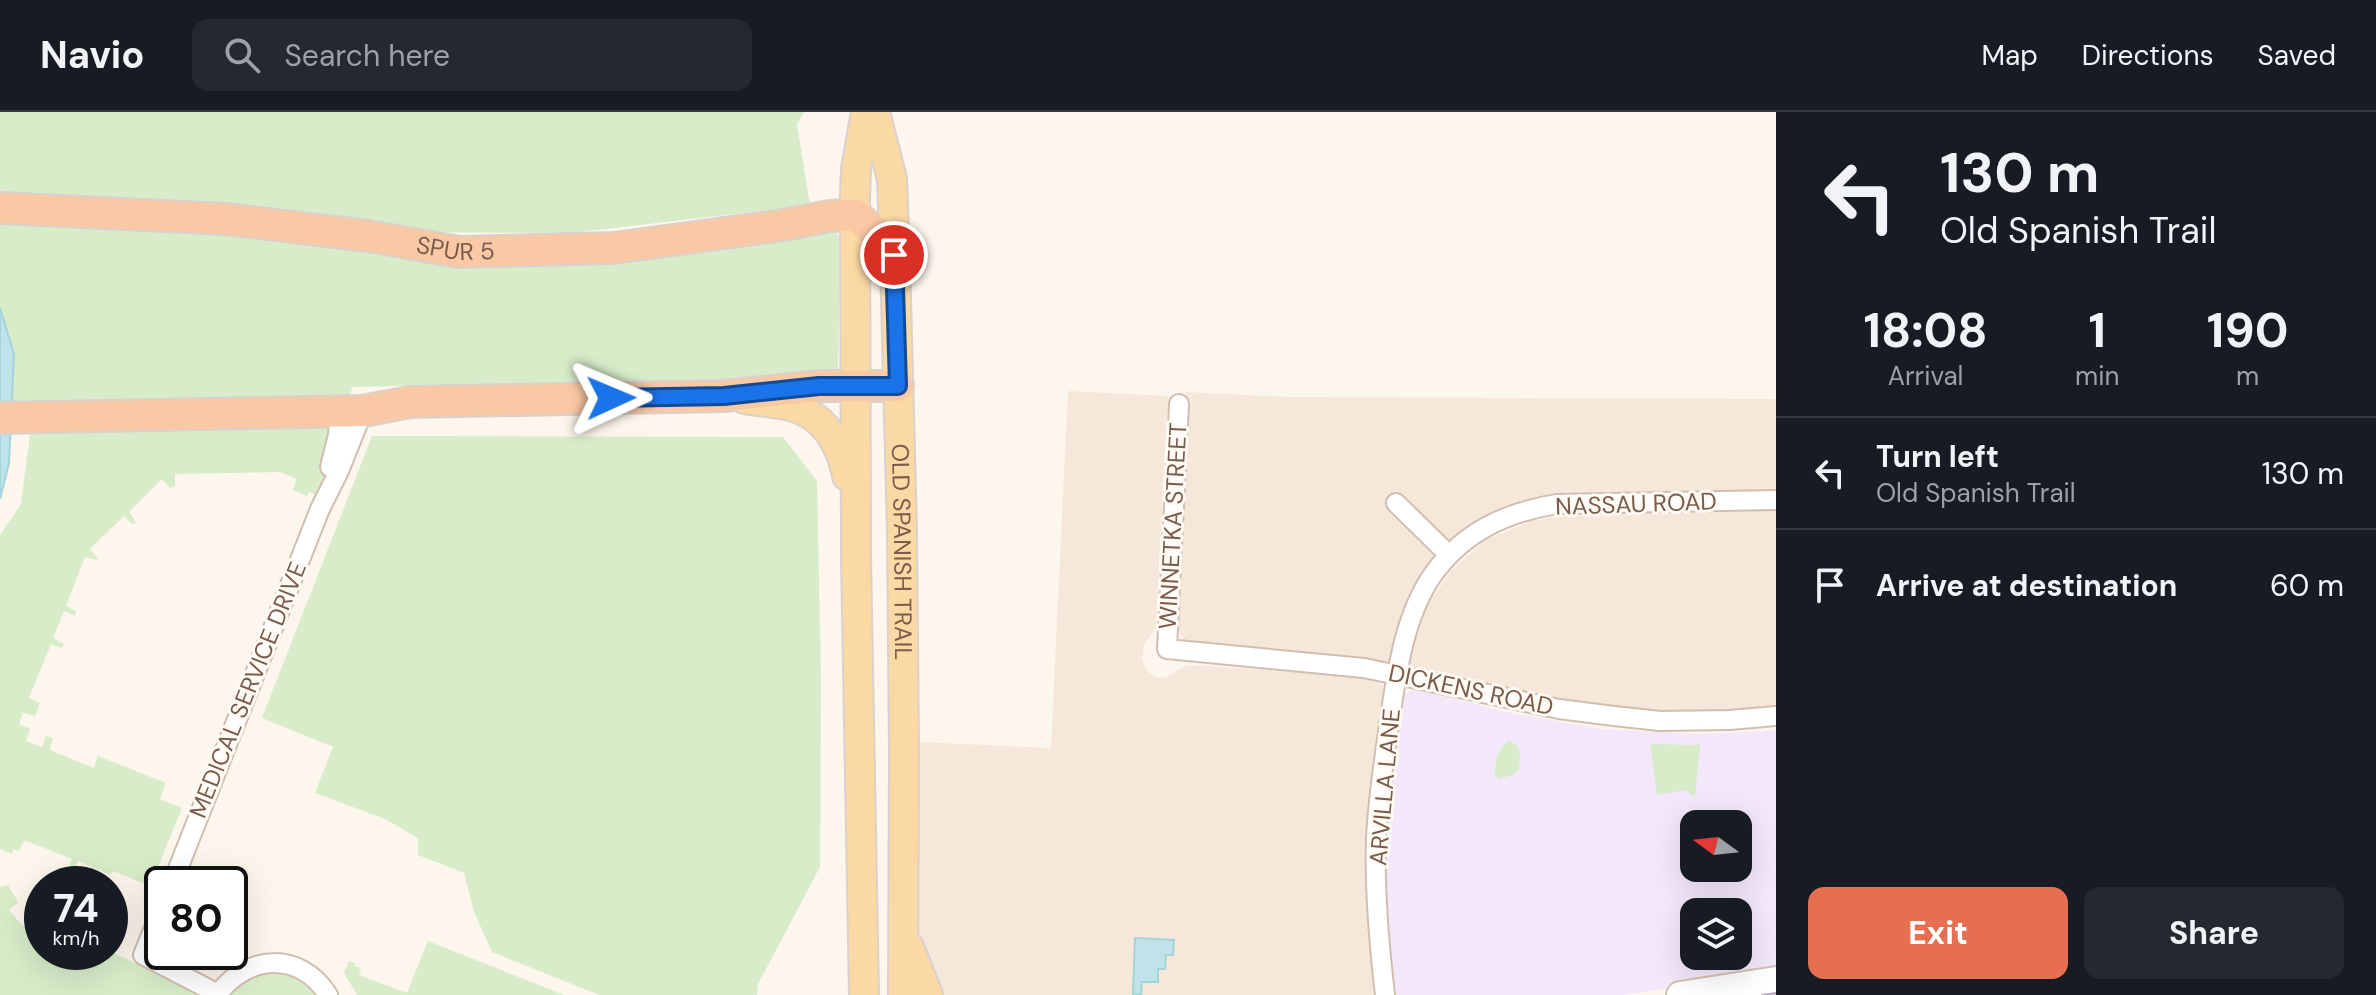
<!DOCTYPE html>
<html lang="en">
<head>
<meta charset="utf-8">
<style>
	body { margin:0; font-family:"DM Sans",sans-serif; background:#242831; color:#f1f3f6; height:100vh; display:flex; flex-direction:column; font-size:30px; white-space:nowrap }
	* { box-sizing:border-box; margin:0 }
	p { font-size:26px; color:#9ea1a6 }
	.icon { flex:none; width:44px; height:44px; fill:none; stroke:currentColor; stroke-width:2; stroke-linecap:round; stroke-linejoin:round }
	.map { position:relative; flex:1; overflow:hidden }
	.details { display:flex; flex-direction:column; background:#171b24; width:600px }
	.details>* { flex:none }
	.top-card { background:#171b24; color:#f1f3f6; overflow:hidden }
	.needle { width:52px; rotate:285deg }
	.controls { position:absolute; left:1680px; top:698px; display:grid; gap:16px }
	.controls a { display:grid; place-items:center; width:72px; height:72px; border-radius:16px; background:#171b24; box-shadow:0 8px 32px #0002; font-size:40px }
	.speed { position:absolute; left:24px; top:754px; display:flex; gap:16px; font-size:40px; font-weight:700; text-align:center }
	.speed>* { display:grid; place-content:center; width:104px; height:104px; border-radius:50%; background:#171b24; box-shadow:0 8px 32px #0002; line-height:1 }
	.speed small { font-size:20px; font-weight:400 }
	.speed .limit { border:4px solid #111; border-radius:12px; background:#fff; color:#111 }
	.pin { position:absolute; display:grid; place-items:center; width:68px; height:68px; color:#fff; margin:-34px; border:4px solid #fff; border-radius:50%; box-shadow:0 2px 8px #0007 }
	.me { position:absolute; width:88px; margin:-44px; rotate:89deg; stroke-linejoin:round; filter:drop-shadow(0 0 6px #0008) }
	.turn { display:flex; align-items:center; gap:28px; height:168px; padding:0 32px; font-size:36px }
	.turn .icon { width:104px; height:104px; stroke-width:2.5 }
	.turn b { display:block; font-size:56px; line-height:68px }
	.eta { display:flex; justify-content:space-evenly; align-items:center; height:136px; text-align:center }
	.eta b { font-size:48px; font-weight:700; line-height:56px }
	.primary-button { display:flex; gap:16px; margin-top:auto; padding:16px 32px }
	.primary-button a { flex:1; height:92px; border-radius:16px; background:#e76f51; color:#fff; font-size:32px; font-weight:700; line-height:92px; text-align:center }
	.primary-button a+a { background:#242831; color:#f1f3f6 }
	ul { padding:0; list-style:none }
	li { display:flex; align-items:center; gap:24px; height:112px; padding:0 32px; border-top:2px solid #363941 }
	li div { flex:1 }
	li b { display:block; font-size:30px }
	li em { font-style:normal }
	header { display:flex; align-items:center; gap:48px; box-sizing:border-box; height:112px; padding:0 40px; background:#171b24; border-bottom:2px solid #363941 }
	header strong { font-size:38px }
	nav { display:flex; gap:44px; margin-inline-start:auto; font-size:28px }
	.search { width:560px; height:72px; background:#242831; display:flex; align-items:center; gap:20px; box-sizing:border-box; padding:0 28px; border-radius:16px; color:#9ea1a6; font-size:30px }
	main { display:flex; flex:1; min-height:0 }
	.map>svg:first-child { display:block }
	.residential { fill:#f5e8da }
	.education { fill:#f3e8fa; fill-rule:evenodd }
	.green { fill:#d8ecc9 }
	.water { fill:#bfe3e8; stroke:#a5d3da; stroke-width:2 }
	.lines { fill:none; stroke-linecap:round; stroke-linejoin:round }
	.minor-casing { stroke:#d1beb0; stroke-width:22 }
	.secondary-casing { stroke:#d6c0b0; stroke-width:30 }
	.primary-casing { stroke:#dad1cd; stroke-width:32 }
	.trunk-casing { stroke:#dad1cd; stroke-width:34 }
	.minor { stroke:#fff; stroke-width:18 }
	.secondary { stroke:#fff; stroke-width:26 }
	.primary { stroke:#fbd9a5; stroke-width:28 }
	.trunk { stroke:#f9c8a4; stroke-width:30 }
	.tram { stroke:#b9a8c9; stroke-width:2 }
	.route-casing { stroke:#114b97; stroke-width:20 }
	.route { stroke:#1a73e8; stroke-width:14 }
	.labels { text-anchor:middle; stroke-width:6; stroke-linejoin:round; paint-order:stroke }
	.street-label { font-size:24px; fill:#7a5c4d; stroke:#fffaf3 }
</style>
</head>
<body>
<header>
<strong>Navio</strong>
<div class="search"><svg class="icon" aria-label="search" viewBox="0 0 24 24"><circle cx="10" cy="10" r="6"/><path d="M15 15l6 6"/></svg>Search here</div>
<nav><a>Map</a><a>Directions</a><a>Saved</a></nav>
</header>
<main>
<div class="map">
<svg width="1776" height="883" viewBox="0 0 1776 883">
	<rect width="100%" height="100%" fill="#fdf6ec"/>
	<path class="residential" d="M1068 279 1168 284 1156 515 1144 532 1142 547 1147 559 1155 565 1166 566 1185 554H1209L1363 565 1376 568 1383 574 1384 582 1374 642 1367 725 1368 819 1374 883H940L917 828 920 630 1051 636Z
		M1186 280 1290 285 1776 287V380L1555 386 1456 430 1389 551 1383 553 1196 535 1185 529 1179 521 1176 508Z
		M1776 398V599L1662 603 1577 594 1410 557V545L1427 494 1450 460 1485 428 1535 408 1588 401Z"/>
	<path class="education" d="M1415 577 1511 601 1602 617 1704 622 1776 618V860L1622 883H1392L1385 795 1386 706 1391 652 1402 583ZM1694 712H1738V756H1694ZM1694 800H1738V844H1694Z"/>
	<path class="green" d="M0 0H804L797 13 810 93 572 121 387 120 210 96 117 86 0 84Z
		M0 108 231 120 422 145 836 120 840 126 838 260 833 265 352 275 350 287 0 295Z
		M327 314 332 329 320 382 313 386 314 382 309 380 307 384 293 378 297 367 280 360 175 362V374L170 376 162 367 129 400 136 411 132 412 124 404 90 437 98 448 85 445 66 494 76 499 75 504 64 499 53 526 64 532 62 536 51 532 29 586 40 591 35 604 23 601 19 612 30 617 26 629 42 635 46 624 53 626 50 638 94 656 98 644 166 671 160 687 182 696 150 774 113 759 110 763 78 749 73 761 67 759 72 747 24 728 19 739 13 737 12 742 0 737V423L21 392 31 315Z
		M372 324 783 325 817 369 821 569 820 755 758 872 757 883H599L492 840 474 800 464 761 418 743V726L385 707 315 681 333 635 262 606Z
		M1509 629 1517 633 1520 643 1519 658 1513 663 1499 667 1495 663C1495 649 1497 637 1509 629Z
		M1650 632 1700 633 1695 685 1685 678 1657 683Z
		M8 773 18 790 9 798 20 811 35 822 42 819V840H80L106 850 111 840 196 879 194 883H0V775Z
		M428 829 564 883H357L344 861 349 849 355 851 354 854 361 856 359 863 407 881Z
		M259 858 295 861 321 883H225Z"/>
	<path class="water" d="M0 196 14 242 9 351 0 387Z
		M1135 826 1174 828 1173 843H1166L1165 857H1158V870H1142L1141 883 1133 882Z"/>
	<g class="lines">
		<g class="minor-casing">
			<path id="minor" d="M1179 292 1167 537 1364 556 1559 597 1614 604 1660 609 1730 608 1776 604
				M330 355 338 323 340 299
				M1396 391 1449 443
				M172 772 320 397 339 359 363 299
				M162 796 143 843 218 882
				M217 883C247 842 300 839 328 883
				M1385 883C1379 831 1374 778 1376 726 1378 684 1385 641 1391 599 1398 553 1406 500 1434 461 1465 419 1507 400 1557 392L1776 388"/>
		</g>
		<g class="secondary-casing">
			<path id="secondary" d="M1680 883 1776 868"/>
		</g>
		<g class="primary-casing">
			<g id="primary">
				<path id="s1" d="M875 0 892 67 895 148 902 419 904 640 903 883"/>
				<path d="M745 287C760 290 775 290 790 294 824 302 841 332 847 364"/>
				<path d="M909 835 928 883"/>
				<path d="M864 883 856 444 855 85 856 57 866 0"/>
			</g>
		</g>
		<g class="trunk-casing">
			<g id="trunk">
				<path id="s2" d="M0 96 226 107 368 124 459 140 614 136 783 113 830 104 856 103 875 121 894 143"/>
				<path d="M0 306 363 299 410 290 724 284 819 274H898"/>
			</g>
		</g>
		<use href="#minor" class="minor"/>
		<use href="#secondary" class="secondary"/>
		<use href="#primary" class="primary"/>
		<use href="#trunk" class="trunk"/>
		<path class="tram" d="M1762 883 1776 881"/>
	</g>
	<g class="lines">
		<g class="route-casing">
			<path id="route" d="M611 286 724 284 819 274H898L894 143"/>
		</g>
		<use href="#route" class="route"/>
	</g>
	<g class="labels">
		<g class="street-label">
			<text dy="8" stroke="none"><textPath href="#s2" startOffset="458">SPUR 5</textPath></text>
			<text transform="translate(1636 392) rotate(-2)" y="8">NASSAU ROAD</text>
			<text transform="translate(1173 414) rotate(-87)" y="8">WINNETKA STREET</text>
			<text dy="8" stroke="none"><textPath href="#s1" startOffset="442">OLD SPANISH TRAIL</textPath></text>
			<text transform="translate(248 578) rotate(-68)" y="8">MEDICAL SERVICE DRIVE</text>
			<text transform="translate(1471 578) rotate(12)" y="8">DICKENS ROAD</text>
			<text transform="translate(1385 675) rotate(-85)" y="8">ARVILLA LANE</text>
		</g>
	</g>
</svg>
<div class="controls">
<a><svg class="needle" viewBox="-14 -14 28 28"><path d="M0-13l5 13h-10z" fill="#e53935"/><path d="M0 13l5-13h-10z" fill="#9ea1a6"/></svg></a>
<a><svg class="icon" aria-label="layers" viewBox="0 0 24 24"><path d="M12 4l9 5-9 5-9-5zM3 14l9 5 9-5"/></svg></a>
</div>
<div class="speed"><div>74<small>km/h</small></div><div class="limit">80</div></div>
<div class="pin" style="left:894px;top:143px;background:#d93025"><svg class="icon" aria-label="arrive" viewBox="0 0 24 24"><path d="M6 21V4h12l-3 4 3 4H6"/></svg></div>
<svg class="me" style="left:611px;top:286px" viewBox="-20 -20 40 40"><path d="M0-17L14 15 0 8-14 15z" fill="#1a73e8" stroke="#fff" stroke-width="4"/></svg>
</div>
<section class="details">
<div class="top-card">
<div class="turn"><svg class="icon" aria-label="left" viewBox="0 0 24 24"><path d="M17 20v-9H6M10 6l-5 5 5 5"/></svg><div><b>130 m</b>Old Spanish Trail</div></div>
</div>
<div class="eta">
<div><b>18:08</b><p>Arrival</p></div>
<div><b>1</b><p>min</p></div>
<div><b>190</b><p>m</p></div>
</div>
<ul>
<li><svg class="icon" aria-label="left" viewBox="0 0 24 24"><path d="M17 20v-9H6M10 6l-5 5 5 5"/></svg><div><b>Turn left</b><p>Old Spanish Trail</p></div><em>130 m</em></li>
<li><svg class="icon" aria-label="arrive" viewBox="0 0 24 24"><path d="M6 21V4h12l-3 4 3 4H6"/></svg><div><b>Arrive at destination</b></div><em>60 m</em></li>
</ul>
<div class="primary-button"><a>Exit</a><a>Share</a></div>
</section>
</main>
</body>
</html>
